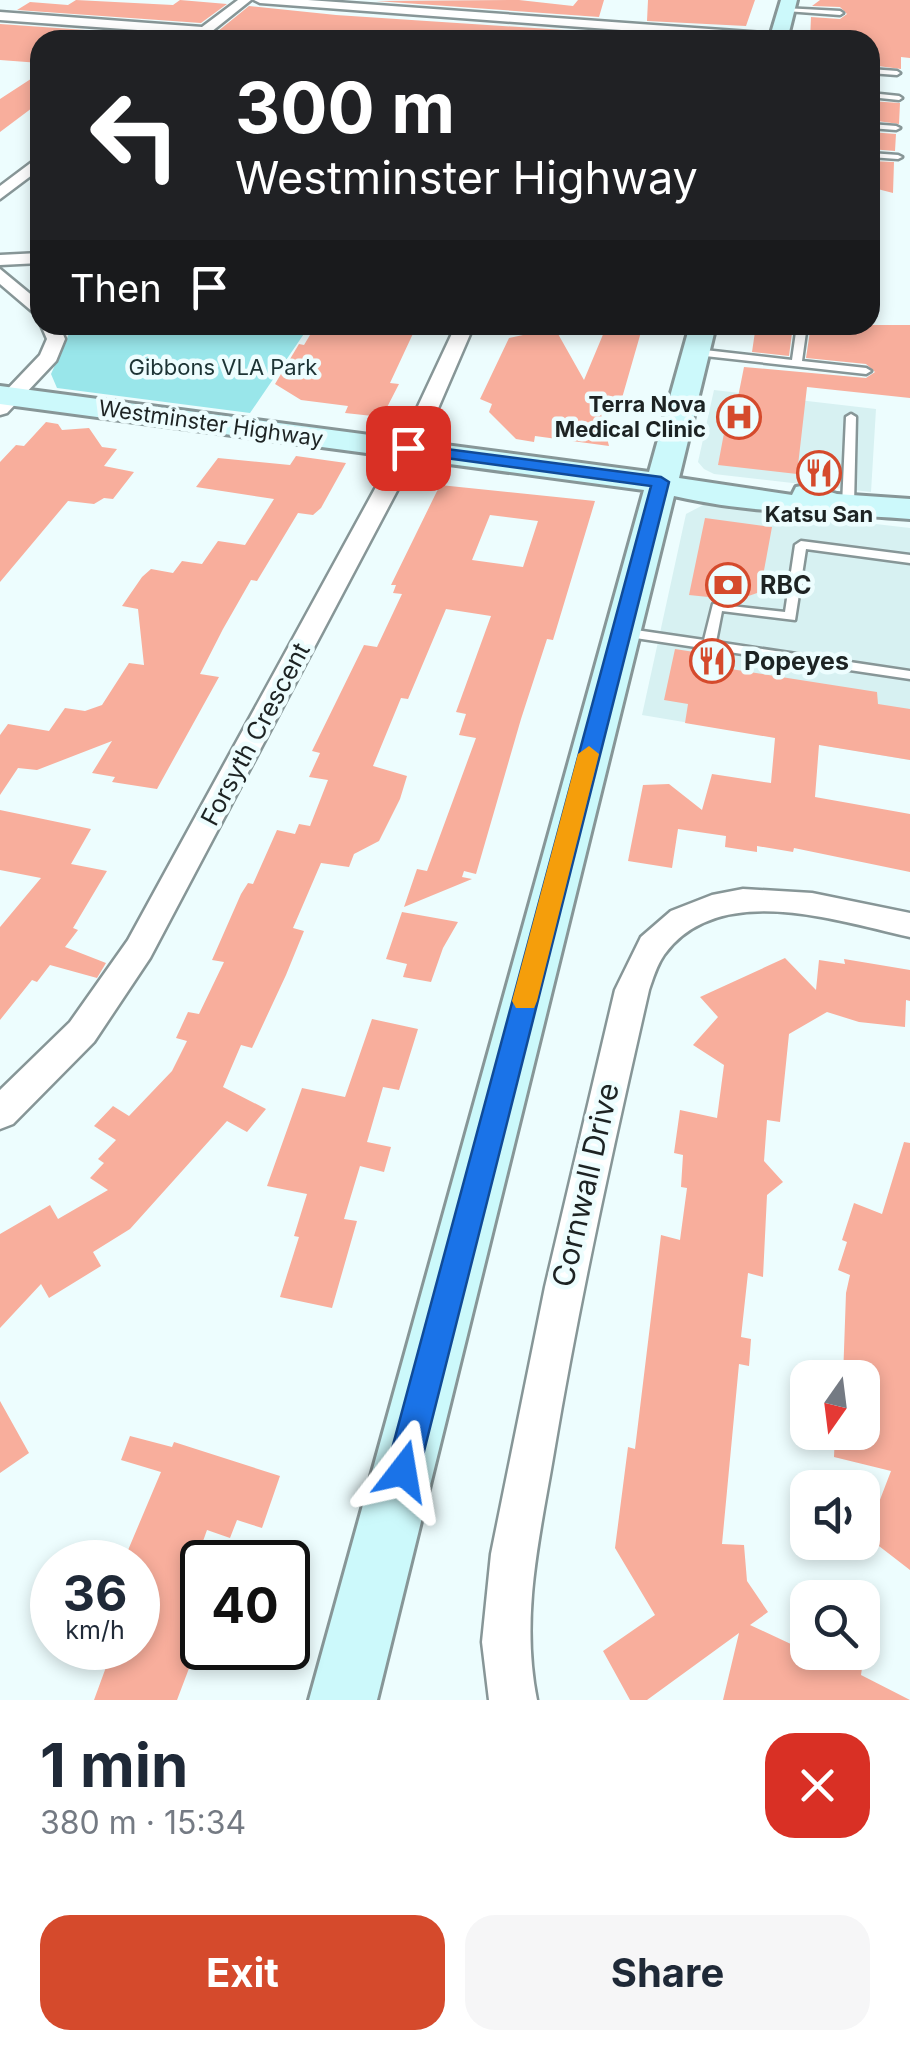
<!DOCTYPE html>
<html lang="en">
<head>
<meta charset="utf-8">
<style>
	body { margin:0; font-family:Inter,sans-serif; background:#f6f6f7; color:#1f2937; height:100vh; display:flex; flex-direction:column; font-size:38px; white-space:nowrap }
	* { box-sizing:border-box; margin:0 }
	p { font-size:32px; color:#747a83 }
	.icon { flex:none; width:55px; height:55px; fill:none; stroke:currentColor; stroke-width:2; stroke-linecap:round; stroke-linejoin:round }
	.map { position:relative; height:1700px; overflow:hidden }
	.sheet { display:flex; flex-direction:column; background:#fff; flex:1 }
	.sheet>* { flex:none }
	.guide { position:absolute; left:30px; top:30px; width:850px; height:305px; border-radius:30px; box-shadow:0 5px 15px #0003; background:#202124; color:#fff; overflow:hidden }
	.needle { width:65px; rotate:194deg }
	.buttons { position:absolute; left:790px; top:1360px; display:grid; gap:20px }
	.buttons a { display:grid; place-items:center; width:90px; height:90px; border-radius:20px; background:#fff; box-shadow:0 5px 15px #0003; font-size:50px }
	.speed { position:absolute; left:30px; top:1540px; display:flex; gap:20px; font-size:50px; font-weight:700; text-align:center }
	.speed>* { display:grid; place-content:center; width:130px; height:130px; border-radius:50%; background:#fff; box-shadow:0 5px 15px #0003; line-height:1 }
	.speed small { font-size:25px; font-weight:400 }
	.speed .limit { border:5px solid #111; border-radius:15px; background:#fff; color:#111 }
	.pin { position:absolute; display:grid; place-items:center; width:85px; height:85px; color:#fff; margin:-42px; border-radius:20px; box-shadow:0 5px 15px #0006 }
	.me { position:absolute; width:110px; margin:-55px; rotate:14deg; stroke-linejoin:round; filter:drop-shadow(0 0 8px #0008) }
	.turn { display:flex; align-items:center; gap:35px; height:210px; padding:0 40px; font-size:45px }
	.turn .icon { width:130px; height:130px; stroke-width:2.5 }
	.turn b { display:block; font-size:70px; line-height:85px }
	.then { display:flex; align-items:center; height:95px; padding:0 40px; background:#0003; gap:20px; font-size:38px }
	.round { display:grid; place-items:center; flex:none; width:105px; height:105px; border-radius:30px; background:#f6f6f7 }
	.headline { display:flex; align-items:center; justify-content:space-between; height:170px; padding:0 40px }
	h1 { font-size:60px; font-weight:700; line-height:75px }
	.button { display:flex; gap:20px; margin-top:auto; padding:20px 40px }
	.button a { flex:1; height:115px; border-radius:30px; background:#d54a2c; color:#fff; font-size:40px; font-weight:700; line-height:115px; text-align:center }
	.button a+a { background:#f6f6f7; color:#1f2937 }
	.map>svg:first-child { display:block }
	.built { fill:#d7f1f2 }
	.green { fill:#99e6ea }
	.building { fill:#f8ae9c; fill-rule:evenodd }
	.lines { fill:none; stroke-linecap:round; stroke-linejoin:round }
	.lane-casing { stroke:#879697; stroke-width:5 }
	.street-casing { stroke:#879697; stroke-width:5 }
	.secondary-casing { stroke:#879697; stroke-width:6 }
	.lane { fill:#fff; fill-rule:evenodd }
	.street { fill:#fff; fill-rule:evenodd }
	.secondary { fill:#ccf9fb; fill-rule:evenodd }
	.route { fill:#1a73e8; stroke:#114b97; stroke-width:2.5 }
	.slow { fill:#f59e0b }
	.labels { text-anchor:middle; stroke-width:9; stroke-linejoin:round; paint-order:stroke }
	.far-park-label { font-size:22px; fill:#1d3435; stroke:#edfdfe }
	.far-poi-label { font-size:22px; font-weight:bold; fill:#1d2323; stroke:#edfdfe; text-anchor:end }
	.far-street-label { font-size:22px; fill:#1d2323; stroke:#edfdfe }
	.poi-label { font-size:25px; font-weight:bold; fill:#1d2323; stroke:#edfdfe; text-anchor:start }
	.street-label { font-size:25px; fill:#1d2323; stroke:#edfdfe }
	.near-street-label { font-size:30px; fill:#1d2323; stroke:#edfdfe }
</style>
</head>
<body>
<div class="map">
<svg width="910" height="1700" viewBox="0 0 910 1700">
	<rect width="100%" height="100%" fill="#edfdfe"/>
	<path class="built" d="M714 390 876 409 871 492 714 474 704 469 698 462Z
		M705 504 910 528V760L642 715 686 514Z"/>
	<path class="green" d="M68 325H310L250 413 57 388 51 374 71 329Z"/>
	<path class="building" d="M76 0 173 5 180 0 227 4 201 23 17 10 30 2 68 5Z
		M519 0 573 6 578 0H604L599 17 376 1Z
		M648 0H755L746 26 647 21Z
		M820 0H910V58L901 57V69L870 65V40H810L811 17 840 19 847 14 840 7 812 6Z
		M249 6 336 15 595 32 592 40H529L418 31 397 32 390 40H207Z
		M0 24 185 37 40 40V63L0 60Z
		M40 73V102L0 132V99Z
		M870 101 900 103 899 124 870 120Z
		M870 132 896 134 895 151 870 149Z
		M870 161 894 162 893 193 870 187Z
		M316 325H417L390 383 399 384 382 417 345 413 348 406 301 400 275 384 299 344 304 345Z
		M516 325H553L584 380 607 325H643L620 405 598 402 609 446 535 436 534 442 516 439 489 412 492 404 480 399 509 338 523 335Z
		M756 325H793L789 356 752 352Z
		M811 325H910V398L807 387 797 474 718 465 731 396 738 397 744 367 866 378 875 372 866 364 806 358Z
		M46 422 58 424 62 430 89 428 102 447 117 449 104 466 134 472 113 499 104 498 94 504 68 501 0 582V462L16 445 24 446Z
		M296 456 346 463 321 508 313 515 298 513 257 581 251 580 223 629 200 674 219 677 157 789 112 782 115 777 92 773 112 741 37 770 18 768 0 795V735L8 724 49 731 65 708 85 711 102 705 129 663 144 665 138 609 122 606 142 577 151 569 173 573 182 561 202 564 218 541 245 545 274 499 196 487 218 458 290 465Z
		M440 485 595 501 553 640 547 639 521 719 476 874 464 871 462 877 472 879 404 907 417 869 427 871 476 738 459 735 466 714 456 712 491 616 446 609 408 699 401 698 373 766 407 776 400 799 379 841 354 854 349 867 321 863 293 928 304 931 286 975 252 1048 241 1045 223 1087 266 1109 247 1132 227 1121 130 1229 93 1252 101 1266 49 1298 41 1284 0 1328V1234L50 1205 58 1219 108 1190 90 1178 104 1163 98 1159 116 1140 94 1126 113 1106 129 1116 172 1071 187 1041 176 1038 188 1012 199 1014 224 962 212 960 241 894 248 883 253 884 277 830 295 834 299 824 310 826 328 780 309 777 320 753 312 751 364 645 377 647 402 594 393 593 396 585H391ZM490 515 538 521 523 567 472 560Z
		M705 518 772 527 760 592 737 600 689 595Z
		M675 649 720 656 718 667 877 692 878 704 910 709V760L819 745 815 797 910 814V872L794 848 793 852 757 846V852L725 847 726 836 678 829 672 868 628 861 643 785 669 784 702 810 712 774 771 783 775 738 685 723 688 704 664 700Z
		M0 810 91 829 71 864 107 871 73 928 78 930 65 947 106 963 97 978 50 965 37 982 32 980 0 1020V927L41 878 0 870Z
		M402 912 458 922 443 948 431 982 403 977 407 964 386 959Z
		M785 958 816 990 819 960 845 964 844 959 910 970V1001L906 1000 905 1027 859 1022 827 1012 789 1034 780 1122 767 1120 764 1161 783 1182 767 1195 763 1277 748 1273 741 1337 751 1339 749 1366 739 1364 722 1544 744 1545 747 1581 768 1612 750 1625 808 1652H848L847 1661 862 1668 861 1675 910 1700H723L739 1633 647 1700H630L603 1651 655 1615 615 1548 628 1447 635 1449 661 1235 680 1240 687 1188 681 1187 683 1155 674 1153 680 1110 717 1118 724 1065 693 1045 718 1017 700 997Z
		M372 1019 418 1029 399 1090 383 1087 367 1142 391 1147 384 1172 360 1166 344 1219 357 1221 332 1308 280 1297 299 1237 294 1236 307 1194 267 1186 302 1088 345 1097Z
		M904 1142 910 1143V1570L866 1536 891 1471 834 1457 835 1432H862V1378H843L846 1293 850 1275 838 1270 847 1242 842 1240 854 1203 882 1214Z
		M0 1401 29 1453 0 1473Z
		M130 1436 172 1447 174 1442 280 1476 262 1528 237 1520 230 1538 207 1530 189 1580 202 1584V1634L177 1700H94L113 1648H138V1562H123L161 1472 121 1460Z"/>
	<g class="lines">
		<g class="lane-casing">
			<path id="lane" d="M784 8 840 11 843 13 840 15 786 11Z
				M870 69 897 71 900 73 897 75 870 73Z
				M870 93 899 96 902 98 899 100 870 97Z
				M870 124 896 126 900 128 896 130 870 128Z
				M870 153 898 155 902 157 898 159 870 157Z
				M870 191H875L876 193 870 195Z
				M797 325H807L802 361 866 368 871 371 866 374 696 355 691 352 696 349 792 360Z
				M851 414 856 417 854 505 848 508 842 505 846 417Z
				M801 541 910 555V563L806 549 795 620 722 611 716 642 910 671V679L622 636 616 632 622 628 704 640 713 604 785 612 795 545Z"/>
		</g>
		<g class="street-casing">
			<path id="street" d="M238 0H251L201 40H187L193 34 0 20V12L202 27Z
				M254 0H308L779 34 785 38 755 40 260 3Z
				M40 156V169L0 199V186Z
				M40 253V263L0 265V255Z
				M0 269 40 302V318L0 284Z
				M41 325H59L65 339 56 361 7 413 0 415V397L40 355 47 339Z
				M456 325H474L427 434 150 958 94 1042 13 1124 0 1129V1090L70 1022 128 940 405 434Z
				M743 889 812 893 910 913V937C836 921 719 880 664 955 657 965 653 978 649 990 614 1143 580 1297 554 1452 540 1536 520 1615 537 1700H489L482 1642 491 1554 545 1287 615 990 641 937 671 911 712 895Z"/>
		</g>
		<g class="secondary-casing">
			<path id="secondary" d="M781 0H797L787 40H769Z
				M690 325H716L679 478 792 495 796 487 807 485 837 494 910 499V519C828 512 756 515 674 496L377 1700H309L644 490 0 404V386L649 472Z"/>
		</g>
		<use href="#lane" class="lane"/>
		<use href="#street" class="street"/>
		<use href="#secondary" class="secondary"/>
	</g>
	<path class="route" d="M408 444 661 477 669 482 419 1471 414 1483 403 1487 391 1483 386 1471 651 486 402 452 400 448Z"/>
	<path class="slow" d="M589 746 599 754 537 1001 534 1008H516L512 1001 578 754Z"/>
	<defs>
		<g id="hospital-ring" transform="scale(2.25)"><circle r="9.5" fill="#edfdfe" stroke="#d54a2c" stroke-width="1.5"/><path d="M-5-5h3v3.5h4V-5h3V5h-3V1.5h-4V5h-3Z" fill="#d54a2c"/></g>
		<g id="restaurant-ring" transform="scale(2.25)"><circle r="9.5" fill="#edfdfe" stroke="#d54a2c" stroke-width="1.5"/><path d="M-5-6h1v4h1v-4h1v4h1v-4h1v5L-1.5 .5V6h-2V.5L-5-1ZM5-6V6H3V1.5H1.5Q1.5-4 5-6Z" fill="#d54a2c"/></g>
		<g id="bank-ring" transform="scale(2.25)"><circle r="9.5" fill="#edfdfe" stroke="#d54a2c" stroke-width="1.5"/><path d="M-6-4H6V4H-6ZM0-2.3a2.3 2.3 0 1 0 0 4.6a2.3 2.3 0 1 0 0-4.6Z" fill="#d54a2c"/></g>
	</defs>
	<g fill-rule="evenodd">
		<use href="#hospital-ring" x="739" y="417"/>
		<use href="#restaurant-ring" x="819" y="473"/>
		<use href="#bank-ring" x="728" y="585"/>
		<use href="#restaurant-ring" x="712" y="661"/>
	</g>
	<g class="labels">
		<g class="far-park-label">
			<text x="223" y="375">Gibbons VLA Park</text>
		</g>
		<g class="far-poi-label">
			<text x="706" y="412">Terra Nova<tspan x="706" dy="25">Medical Clinic</tspan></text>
			<text x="819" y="522" text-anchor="middle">Katsu San</text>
		</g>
		<g class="far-street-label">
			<text transform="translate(211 423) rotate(8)" y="8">Westminster Highway</text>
		</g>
		<g class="poi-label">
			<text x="760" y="594">RBC</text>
			<text x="744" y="670">Popeyes</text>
		</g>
		<g class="street-label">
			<text transform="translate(255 734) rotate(-62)" y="9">Forsyth Crescent</text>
		</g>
		<g class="near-street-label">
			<text transform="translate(586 1185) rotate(-77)" y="10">Cornwall Drive</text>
		</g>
	</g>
</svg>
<div class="buttons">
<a><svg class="needle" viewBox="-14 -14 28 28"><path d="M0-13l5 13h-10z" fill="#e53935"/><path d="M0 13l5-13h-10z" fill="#747a83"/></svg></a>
<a><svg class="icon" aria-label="sound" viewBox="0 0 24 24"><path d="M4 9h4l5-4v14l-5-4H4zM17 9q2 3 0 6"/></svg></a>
<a><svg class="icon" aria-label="search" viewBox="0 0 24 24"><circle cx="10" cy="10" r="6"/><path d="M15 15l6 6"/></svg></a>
</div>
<div class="speed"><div>36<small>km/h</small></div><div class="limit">40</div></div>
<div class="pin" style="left:408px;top:448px;background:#d93025"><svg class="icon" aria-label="arrive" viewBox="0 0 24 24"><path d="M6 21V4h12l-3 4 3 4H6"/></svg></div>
<svg class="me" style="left:403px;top:1471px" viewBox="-20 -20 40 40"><path d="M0-17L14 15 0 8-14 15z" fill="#1a73e8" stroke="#fff" stroke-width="4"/></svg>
<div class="guide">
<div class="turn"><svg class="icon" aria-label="left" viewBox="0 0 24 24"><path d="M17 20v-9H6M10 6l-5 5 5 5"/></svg><div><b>300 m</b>Westminster Highway</div></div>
<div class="then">Then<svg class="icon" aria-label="arrive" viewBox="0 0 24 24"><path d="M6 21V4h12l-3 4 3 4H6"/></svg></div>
</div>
</div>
<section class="sheet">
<div class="headline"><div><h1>1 min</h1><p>380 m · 15:34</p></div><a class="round" style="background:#d93025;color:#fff"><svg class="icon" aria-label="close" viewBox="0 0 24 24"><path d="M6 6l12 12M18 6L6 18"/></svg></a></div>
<div class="button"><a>Exit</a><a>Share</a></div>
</section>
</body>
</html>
